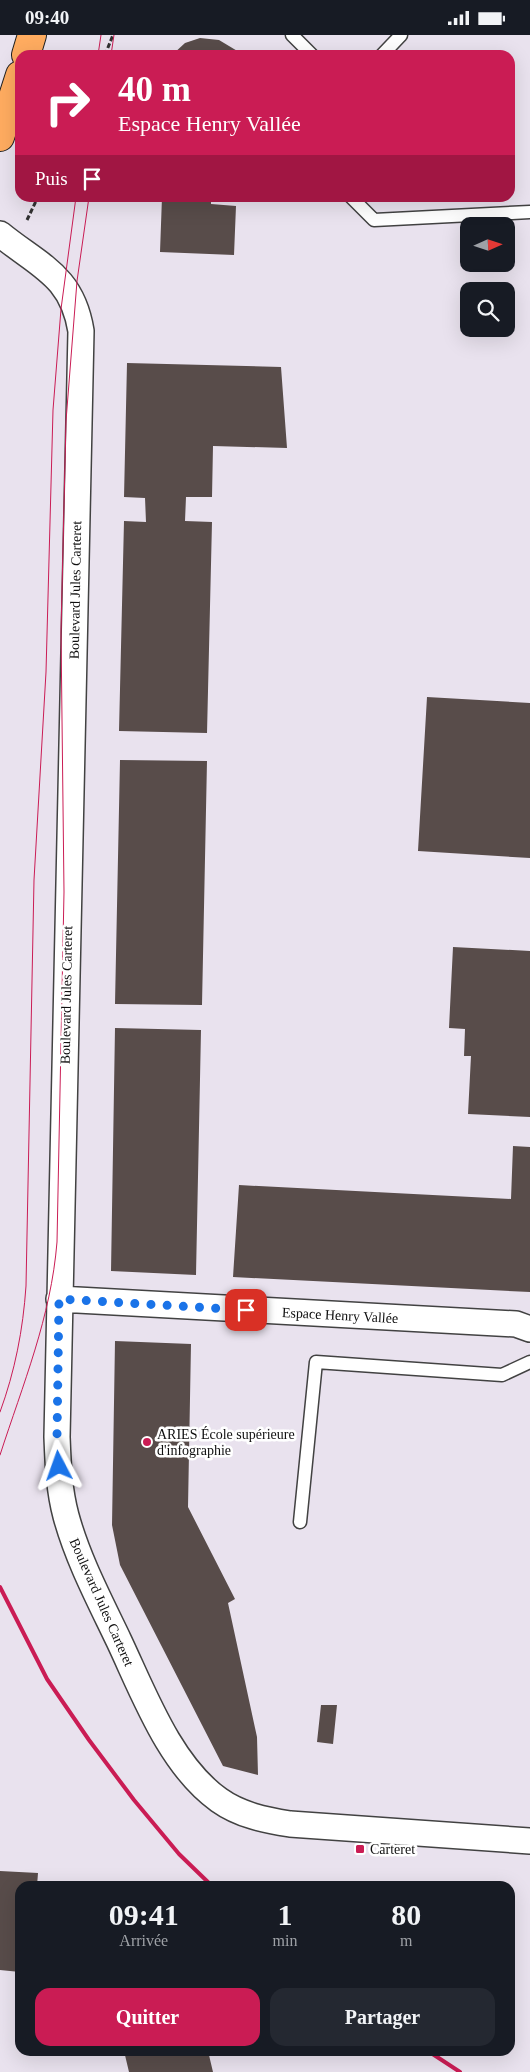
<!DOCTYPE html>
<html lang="fr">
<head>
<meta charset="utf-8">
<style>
	body { margin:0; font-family:"Times New Roman",serif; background:#242831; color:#f1f3f6; height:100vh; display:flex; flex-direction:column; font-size:19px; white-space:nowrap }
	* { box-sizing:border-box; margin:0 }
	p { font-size:16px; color:#9ea1a6 }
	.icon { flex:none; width:28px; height:28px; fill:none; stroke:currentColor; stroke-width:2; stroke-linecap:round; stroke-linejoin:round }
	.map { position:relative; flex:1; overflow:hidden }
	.sheet { position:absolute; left:15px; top:1846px; width:500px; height:175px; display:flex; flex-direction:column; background:#171b24; border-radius:15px; box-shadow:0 5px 20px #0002 }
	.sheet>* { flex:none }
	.hud { position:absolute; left:15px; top:15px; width:500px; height:152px; border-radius:15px; box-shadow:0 5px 20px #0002; background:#ca1c54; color:#fff; overflow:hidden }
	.needle { width:32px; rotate:87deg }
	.buttons { position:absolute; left:460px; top:182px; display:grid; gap:10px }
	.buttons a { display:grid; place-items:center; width:55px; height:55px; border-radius:10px; background:#171b24; box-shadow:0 5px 20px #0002; font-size:25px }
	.pin { position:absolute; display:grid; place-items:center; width:42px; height:42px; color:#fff; margin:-21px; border-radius:10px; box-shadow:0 2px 8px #0006 }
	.me { position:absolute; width:55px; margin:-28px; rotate:356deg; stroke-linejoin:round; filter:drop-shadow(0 0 4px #0008) }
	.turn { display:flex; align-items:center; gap:18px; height:105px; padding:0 20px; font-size:22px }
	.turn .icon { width:65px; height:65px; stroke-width:2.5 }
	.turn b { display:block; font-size:35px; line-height:42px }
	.then { display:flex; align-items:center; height:48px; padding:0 20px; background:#0003; gap:10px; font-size:19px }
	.eta { display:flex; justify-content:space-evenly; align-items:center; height:85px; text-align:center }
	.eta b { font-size:30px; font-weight:700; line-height:35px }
	.action { display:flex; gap:10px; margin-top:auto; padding:10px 20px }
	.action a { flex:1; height:58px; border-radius:15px; background:#ca1c54; color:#fff; font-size:20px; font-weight:700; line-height:58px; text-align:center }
	.action a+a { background:#242831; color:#f1f3f6 }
	.status { display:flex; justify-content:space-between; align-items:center; height:35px; padding:0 25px; background:#171b24; direction:ltr }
	.status svg { height:14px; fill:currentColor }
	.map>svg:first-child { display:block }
	.industrial { fill:#e9e2ee; fill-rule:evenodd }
	.building { fill:#584c4a }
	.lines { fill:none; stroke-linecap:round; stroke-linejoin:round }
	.lane-casing { stroke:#424242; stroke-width:15 }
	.street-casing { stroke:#424242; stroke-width:28 }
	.primary-casing { stroke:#202020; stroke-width:30 }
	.path { stroke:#313131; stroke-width:3; stroke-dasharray:5 2.5; stroke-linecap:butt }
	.lane { stroke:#fff; stroke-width:12 }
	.street { stroke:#fff; stroke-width:25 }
	.primary { stroke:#ffac60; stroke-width:28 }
	.tram { stroke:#ca1c54; stroke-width:1 }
	.rail { stroke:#ca1c54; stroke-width:4 }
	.route { stroke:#1a73e8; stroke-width:9; stroke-dasharray:0 16.2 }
	.poi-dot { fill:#ca1c54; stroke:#fff; stroke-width:2 }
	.labels { text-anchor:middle; stroke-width:5; stroke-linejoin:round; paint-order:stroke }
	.street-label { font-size:14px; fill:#0f0f0f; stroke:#fff }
	.poi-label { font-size:14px; fill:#0f0f0f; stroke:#fff; text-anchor:start }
</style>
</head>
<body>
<div class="status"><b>09:40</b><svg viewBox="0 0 49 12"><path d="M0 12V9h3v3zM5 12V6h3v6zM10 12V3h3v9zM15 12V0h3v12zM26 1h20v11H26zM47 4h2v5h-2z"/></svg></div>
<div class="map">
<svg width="530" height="2037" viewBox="0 0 530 2037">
	<rect width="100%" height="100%" fill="#fff8f0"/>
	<path class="industrial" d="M0 0H530V2037H0ZM20 20H510V162H20ZM469 191H506V229H469ZM469 256H506V294H469ZM20 1851H510V2016H20Z"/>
	<path class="building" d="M200 3 219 5 239 17 253 20H172L185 8Z
		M162 162H211V169L236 171 234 220 160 217Z
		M127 328 281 332 287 413 213 411 212 462H186L185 486 212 487 207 698 119 696 124 486 146 487 145 463 124 462Z
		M427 662 530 668V823L418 816Z
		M120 725 207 726 202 970 115 969Z
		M453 912 530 916V1082L468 1079 471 1021H464L465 994 449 993Z
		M115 993 201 995 196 1240 111 1236Z
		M513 1111 530 1112V1257L233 1242 239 1150 511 1164Z
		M115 1306 191 1309 188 1472 235 1564 228 1568 257 1702 258 1740 223 1731 120 1530 112 1490Z
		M321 1670H337L333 1709 317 1707Z
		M0 1836 38 1838 37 1851H20V1937L0 1935Z
		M124 2016H208L213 2037H129Z"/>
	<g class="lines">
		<g class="lane-casing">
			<path id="lane" d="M292 0 312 20
				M382 20 401 0
				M351 162 374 185 530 177
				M300 1487 316 1327 502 1340 530 1327"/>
		</g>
		<g class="street-casing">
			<path id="street" d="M0 199C39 231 72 240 81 296L57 1402C58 1429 59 1455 66 1481 78 1525 100 1566 119 1606 144 1659 170 1730 219 1765 240 1780 265 1785 290 1789L530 1806
				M59 1264 516 1289 530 1294"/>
		</g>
		<g class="primary-casing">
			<path id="primary" d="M26 20 32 0
				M0 102 20 40"/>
		</g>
		<path class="path" d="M105 20 113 0
			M27 185 38 162"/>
		<use href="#lane" class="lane"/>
		<use href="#street" class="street"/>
		<use href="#primary" class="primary"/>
		<path class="tram" d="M98 20 101 0
			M111 20 114 0
			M0 1377C15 1336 23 1295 26 1251L34 845 46 637 53 375 61 274 76 162
			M0 1420C23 1349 51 1282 57 1207L64 857 61 597 66 386 77 246 89 162"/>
		<path class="rail" d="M0 1552 47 1644 89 1705 134 1765 179 1819 212 1851
			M428 2016 460 2037"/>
	</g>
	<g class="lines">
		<path class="route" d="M59 1431 57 1402 59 1264 246 1275"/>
	</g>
	<g class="poi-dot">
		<circle cx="147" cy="1407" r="5"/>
		<rect x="355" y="1809" width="10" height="10" rx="2.5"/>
	</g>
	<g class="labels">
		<g class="street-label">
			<text transform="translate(75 555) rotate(-89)" y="5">Boulevard Jules Carteret</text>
			<text transform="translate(66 960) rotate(-89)" y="5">Boulevard Jules Carteret</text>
			<text transform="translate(340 1280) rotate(3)" y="5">Espace Henry Vallée</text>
			<text transform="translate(102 1567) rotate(66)" y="5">Boulevard Jules Carteret</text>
		</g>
		<g class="poi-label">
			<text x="157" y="1404">ARIES École supérieure<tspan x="157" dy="16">d'infographie</tspan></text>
			<text x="370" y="1819">Carteret</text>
		</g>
	</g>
</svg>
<div class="buttons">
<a><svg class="needle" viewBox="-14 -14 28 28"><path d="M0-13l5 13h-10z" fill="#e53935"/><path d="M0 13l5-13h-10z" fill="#9ea1a6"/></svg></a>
<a><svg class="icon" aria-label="search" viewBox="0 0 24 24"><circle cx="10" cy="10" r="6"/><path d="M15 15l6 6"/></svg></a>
</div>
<div class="pin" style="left:246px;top:1275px;background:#d93025"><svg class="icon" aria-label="arrive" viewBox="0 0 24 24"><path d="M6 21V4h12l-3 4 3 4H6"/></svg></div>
<svg class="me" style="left:59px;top:1431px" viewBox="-20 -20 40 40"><path d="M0-17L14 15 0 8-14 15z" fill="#1a73e8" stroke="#fff" stroke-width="4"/></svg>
<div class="hud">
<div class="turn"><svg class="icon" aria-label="right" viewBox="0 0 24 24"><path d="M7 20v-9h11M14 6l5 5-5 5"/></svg><div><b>40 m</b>Espace Henry Vallée</div></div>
<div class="then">Puis<svg class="icon" aria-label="arrive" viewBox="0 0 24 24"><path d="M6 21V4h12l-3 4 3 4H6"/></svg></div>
</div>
<section class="sheet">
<div class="eta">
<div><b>09:41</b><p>Arrivée</p></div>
<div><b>1</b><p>min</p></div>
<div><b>80</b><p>m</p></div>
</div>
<div class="action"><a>Quitter</a><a>Partager</a></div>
</section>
</div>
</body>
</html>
